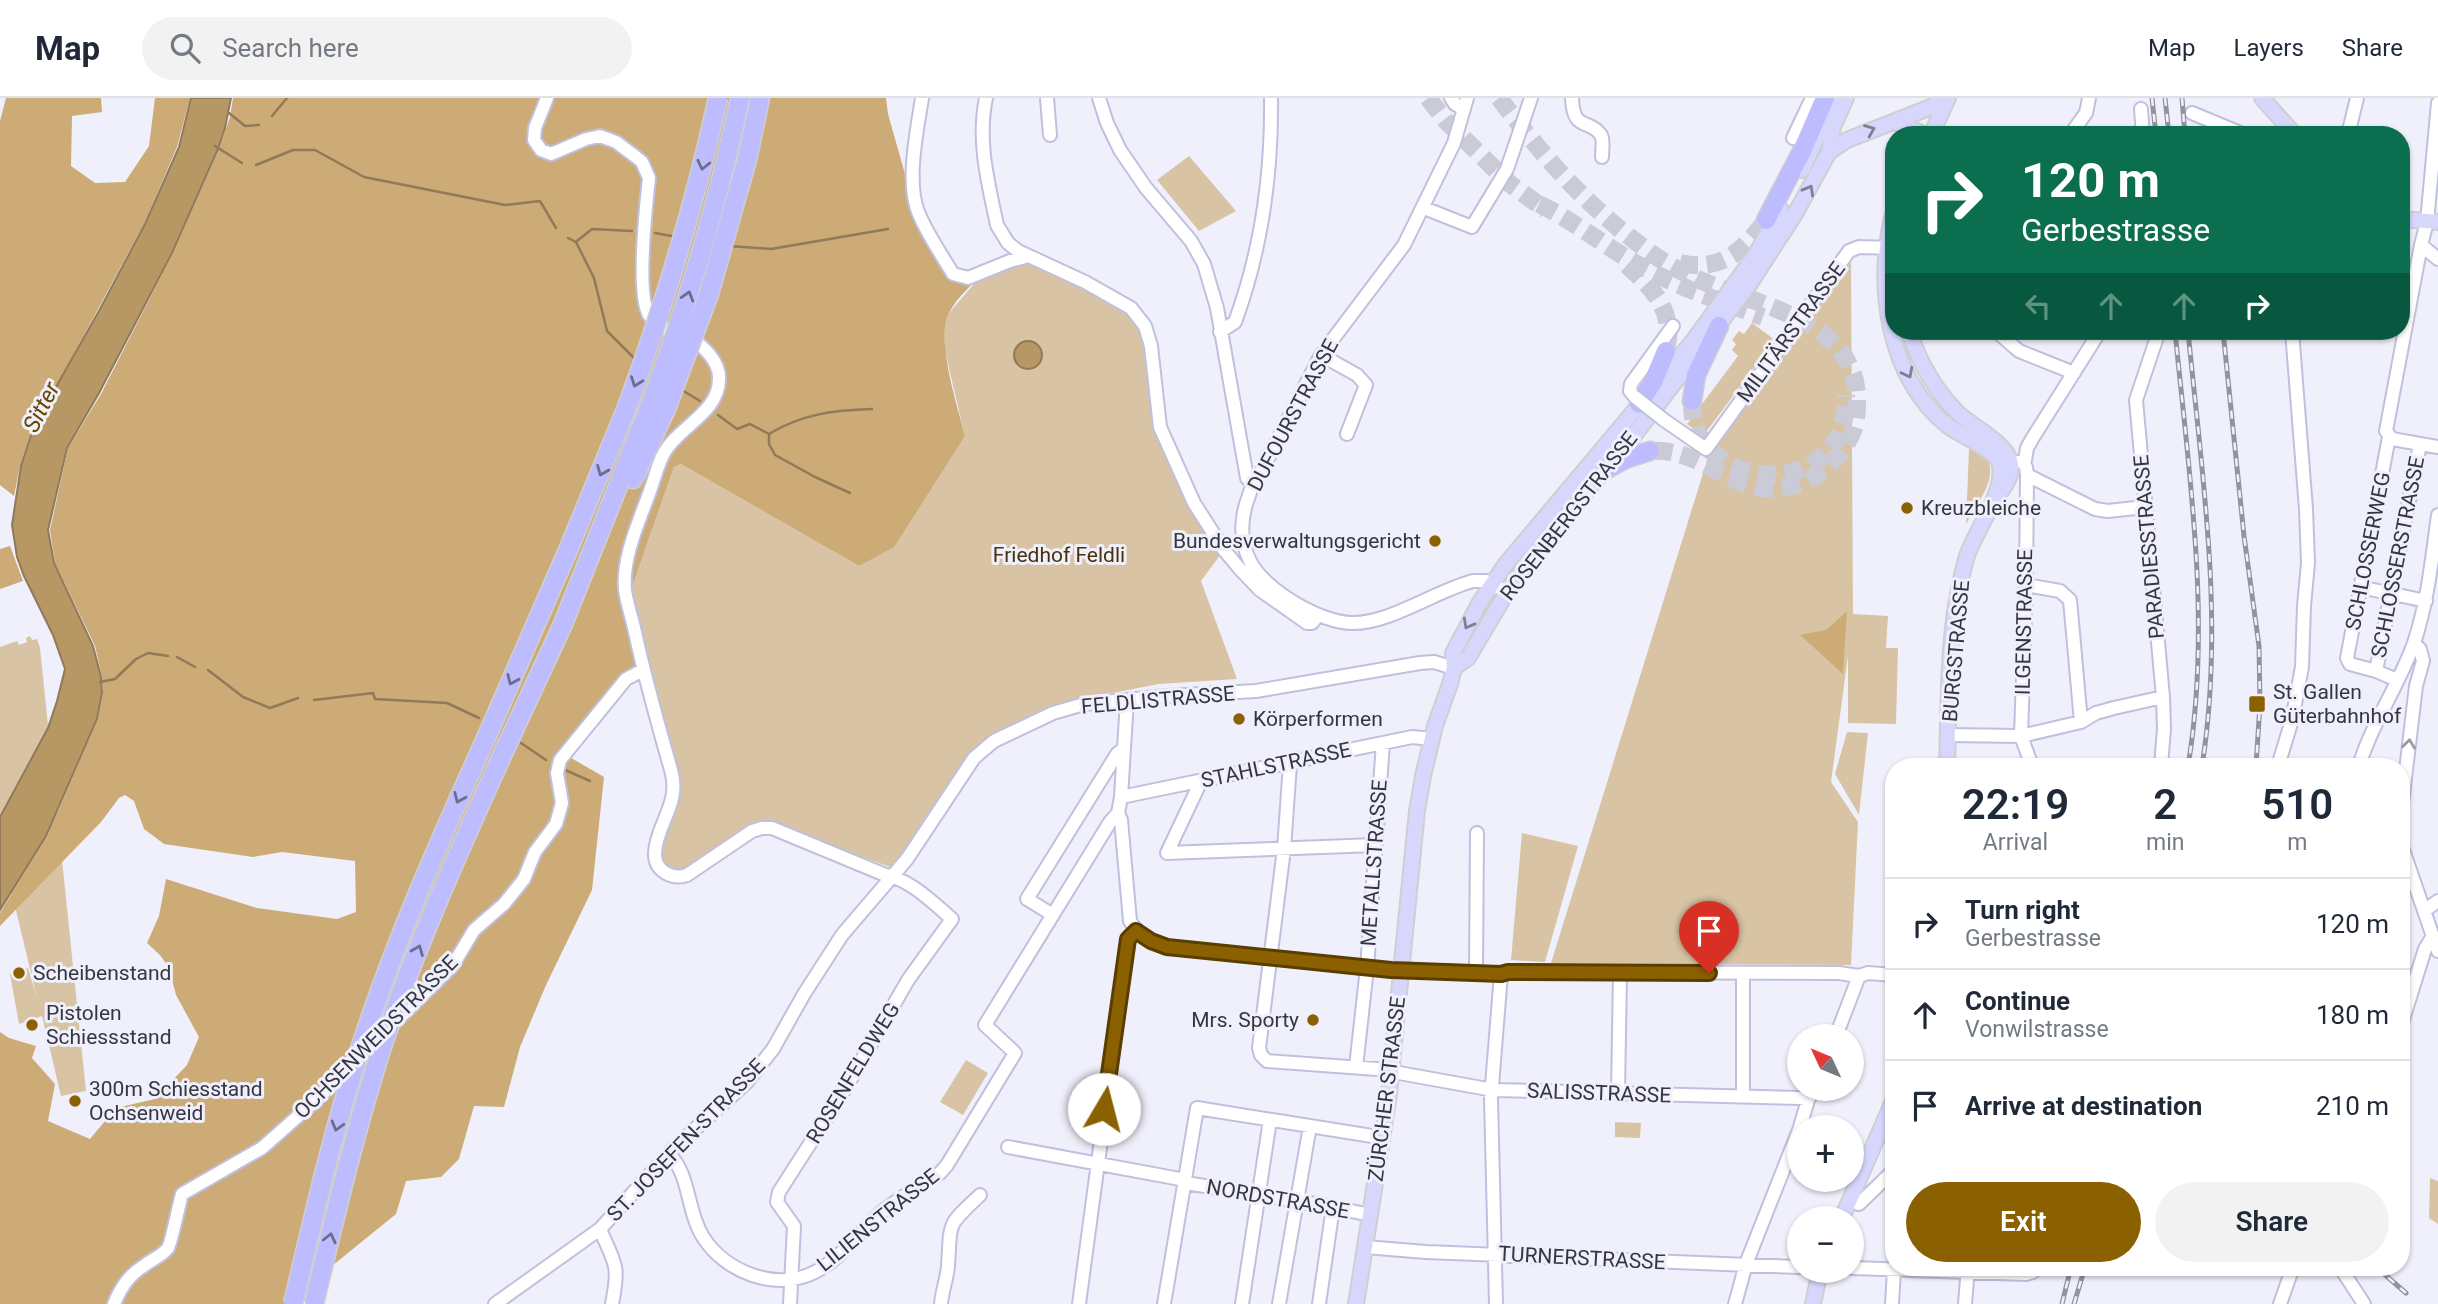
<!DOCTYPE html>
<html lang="en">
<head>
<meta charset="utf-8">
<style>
	body { margin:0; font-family:Roboto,sans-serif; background:#f2f2f3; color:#1f2937; height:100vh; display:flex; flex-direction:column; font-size:26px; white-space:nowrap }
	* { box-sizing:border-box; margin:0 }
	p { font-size:23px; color:#747a83 }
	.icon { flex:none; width:38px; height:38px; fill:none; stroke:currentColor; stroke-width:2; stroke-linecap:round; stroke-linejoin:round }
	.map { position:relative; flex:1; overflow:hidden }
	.panel { position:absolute; left:1885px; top:660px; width:525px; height:518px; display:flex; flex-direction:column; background:#fff; border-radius:28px; box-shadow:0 2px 5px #0004 }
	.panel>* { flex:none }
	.guide { position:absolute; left:1885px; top:28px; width:525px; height:214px; border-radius:28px; box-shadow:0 2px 5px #0004; background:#0b6e4f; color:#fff; overflow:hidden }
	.needle { width:46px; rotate:314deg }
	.tools { position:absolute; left:1787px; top:926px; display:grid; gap:14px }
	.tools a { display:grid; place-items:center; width:77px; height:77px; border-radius:50%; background:#fff; box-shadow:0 2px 5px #0004; font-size:35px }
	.pin { position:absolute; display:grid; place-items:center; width:60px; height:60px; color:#fff; margin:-72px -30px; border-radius:50% 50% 50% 0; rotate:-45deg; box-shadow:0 0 7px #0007 }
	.pin .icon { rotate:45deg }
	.me { position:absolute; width:77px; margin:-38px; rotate:8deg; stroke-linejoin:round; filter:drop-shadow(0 0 5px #0008) }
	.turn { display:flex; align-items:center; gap:24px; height:147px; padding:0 21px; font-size:32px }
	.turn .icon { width:91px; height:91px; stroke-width:2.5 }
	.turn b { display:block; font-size:49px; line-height:60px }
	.lanes { display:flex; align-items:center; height:66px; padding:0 21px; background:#0003; justify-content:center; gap:35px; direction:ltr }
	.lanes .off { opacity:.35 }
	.eta { display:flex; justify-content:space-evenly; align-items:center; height:119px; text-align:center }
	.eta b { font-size:42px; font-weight:600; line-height:49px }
	.action { display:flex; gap:14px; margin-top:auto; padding:14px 21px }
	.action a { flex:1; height:80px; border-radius:42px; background:#8a6000; color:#fff; font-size:28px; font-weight:600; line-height:80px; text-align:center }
	.action a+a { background:#f2f2f3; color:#1f2937 }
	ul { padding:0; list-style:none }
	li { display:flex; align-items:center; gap:21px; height:91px; padding:0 21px; border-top:2px solid #e0e1e3 }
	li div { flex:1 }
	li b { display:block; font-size:26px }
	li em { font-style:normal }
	header { display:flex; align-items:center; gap:42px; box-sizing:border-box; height:98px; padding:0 35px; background:#fff; border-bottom:2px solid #e0e1e3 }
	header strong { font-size:33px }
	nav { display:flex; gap:38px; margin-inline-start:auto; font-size:24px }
	.search { width:490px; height:63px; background:#f2f2f3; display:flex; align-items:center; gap:18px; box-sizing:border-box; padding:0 24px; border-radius:38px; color:#747a83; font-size:26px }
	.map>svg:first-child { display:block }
	.green { fill:#d8c4a4 }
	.forest { fill:#ccab77 }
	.water { fill:#b79763; stroke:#907a59; stroke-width:2 }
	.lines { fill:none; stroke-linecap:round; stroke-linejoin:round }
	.stream { stroke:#907a59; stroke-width:2.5 }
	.highway-tunnel { stroke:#cbcbd7; stroke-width:18; stroke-dasharray:18 9; stroke-linecap:butt }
	.minor-casing { stroke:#c0c0de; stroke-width:16 }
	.major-casing { stroke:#cfcfd2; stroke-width:18 }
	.highway-casing { stroke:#cfcfd2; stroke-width:21 }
	.minor { stroke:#fff; stroke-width:12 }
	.major { stroke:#d7d7fe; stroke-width:14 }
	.highway { stroke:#bdbcfe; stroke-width:18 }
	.rail-casing { stroke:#93939f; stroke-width:5 }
	.rail { stroke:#f0f0fc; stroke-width:2.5; stroke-dasharray:8; stroke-linecap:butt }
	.minor-bridge-casing { stroke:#c0c0de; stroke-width:16; stroke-linecap:butt }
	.highway-bridge-casing { stroke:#cfcfd2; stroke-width:21; stroke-linecap:butt }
	.minor-bridge { stroke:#fff; stroke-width:12 }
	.highway-bridge { stroke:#bdbcfe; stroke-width:18 }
	.oneway { stroke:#7e7e97 }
	.oneway2 { stroke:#6c6c8d }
	.oneway3 { stroke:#9a9aa0 }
	.route-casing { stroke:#5a3e00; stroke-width:18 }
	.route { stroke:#8a6000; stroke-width:12 }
	.poi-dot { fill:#8a6000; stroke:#f0f0fc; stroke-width:2.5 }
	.labels { text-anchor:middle; stroke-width:6; stroke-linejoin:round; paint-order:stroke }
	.street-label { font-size:21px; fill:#363642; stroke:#f0f0fc }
	.poi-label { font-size:21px; fill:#363642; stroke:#f0f0fc; text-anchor:start }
	.park-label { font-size:21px; fill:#483205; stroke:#f0f0fc }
	.water-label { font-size:23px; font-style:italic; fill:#674702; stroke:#f0f0fc }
</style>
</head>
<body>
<header>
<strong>Map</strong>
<div class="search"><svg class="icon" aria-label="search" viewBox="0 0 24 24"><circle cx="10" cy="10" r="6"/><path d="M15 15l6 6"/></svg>Search here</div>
<nav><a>Map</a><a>Layers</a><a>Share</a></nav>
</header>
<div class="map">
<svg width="2438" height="1206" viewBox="0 0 2438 1206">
	<rect width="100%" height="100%" fill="#f0f0fc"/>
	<path class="green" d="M1189 58 1236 113 1199 133 1157 82Z
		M1029 158 1106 194 1145 228 1160 329 1224 452 1201 483 1237 581 1159 586 1097 598 984 651 907 761 890 769 772 726 684 774 674 775 661 766 660 749 675 708 630 495 674 369 681 366 859 468 965 339 945 253 944 227 949 215 985 173Z
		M1851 164 1853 516 1888 518 1886 550H1898L1896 626 1848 625V558L1831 684 1858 724 1851 867 1551 865 1709 356Z
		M1752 225 1775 242 1703 338 1687 326 1738 258 1732 252 1736 246 1732 242 1739 233 1744 236Z
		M1969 351 1987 361C1999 380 1975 409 1966 426Z
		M30 538 32 542 37 541 40 550 86 993 61 998 42 918 19 926 10 876 28 870 37 900 0 746V549L17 543 19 547 27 544 26 540Z
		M1847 634 1868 635 1859 717 1835 676Z
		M1522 735 1578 748 1545 864 1511 862Z
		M966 962 988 975 963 1017 940 1004Z
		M1615 1024 1641 1025 1640 1040 1615 1039Z
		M2430 1080 2438 1083V1126L2429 1120Z"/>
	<path class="forest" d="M6 0H101L102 14 72 18 71 68 95 85 125 84 149 48 155 0H190L177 49 144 126 30 337 20 368 14 398 0 387V23Z
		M233 0H886L888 16 912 101 953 176 985 173C973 186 957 199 949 215 935 240 958 310 965 338L894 449 859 468 681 366 674 369 630 495 645 564 566 657 604 679 592 792 546 887 520 949 504 1009 474 1008 459 1061 441 1079 406 1083 396 1116 285 1206H0V934L9 940 36 948 32 960 55 986 48 1023 90 1041 116 1010 155 1001 187 967 199 939 176 897 169 870 160 857 147 845 159 818 166 781 257 810 337 821 356 814 355 763 282 754 253 759 164 746 144 731 134 703 125 697 119 700 101 724 0 828V815L47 739 98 621 103 595 102 579 95 548 55 465 50 432 68 350 101 296 173 155 219 51 230 19Z
		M10 448 23 483 0 491V451Z
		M1847 513 1843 576 1800 537 1826 532Z"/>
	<path class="water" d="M191 0H231L225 30 218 51 172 155 99 295 67 350 48 432 54 465 93 548 101 579 102 595 97 621 46 738 0 812V719L48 630 57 603 65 571 53 537 24 478 17 459 12 427 21 368 31 337 43 312 100 211 145 126 179 49Z
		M1014 257a14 14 0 1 1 28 0a14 14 0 1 1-28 0Z"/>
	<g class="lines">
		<path class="stream" d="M229 15 245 28 259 27
			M272 18 287 0
			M215 48 242 65
			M256 67 293 52H315L364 79 505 107 540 103 556 130
			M655 135 677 139
			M568 140 576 144 594 180 607 233 636 262
			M577 143 592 131 632 133
			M729 148 771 151 888 131
			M682 292 700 303
			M718 317 737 331 750 326 769 336V346L775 357 815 379 850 395
			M769 336C802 316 834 312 872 311
			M177 559 195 569
			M208 572 243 599 270 610 298 600
			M100 584 115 581 136 561 148 555 168 558
			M314 602 373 595 375 601 447 605 479 620
			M521 645 546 662
			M563 671 590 683"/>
		<path class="highway-tunnel" d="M1428 0 1446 23 1510 86 1546 112
			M1499 0C1547 63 1586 108 1651 155 1666 166 1684 175 1702 183 1757 207 1855 223 1857 299 1857 309 1857 320 1854 330 1843 359 1821 380 1790 388 1734 402 1705 349 1650 353
			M1539 106C1576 124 1607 150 1642 169 1681 190 1722 204 1763 219
			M1680 165C1720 174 1743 154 1766 122
			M1627 167C1651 189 1674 211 1667 247
			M1692 303C1692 315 1693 325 1698 335 1722 385 1805 392 1835 344 1844 330 1846 314 1846 297"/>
		<g class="minor-casing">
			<path id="minor" d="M547 0 535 30 534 42 541 52 551 56 586 41 600 38 616 44 636 59 642 64 649 80C646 107 636 196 649 217 659 232 674 233 689 240 703 247 720 264 719 281 719 315 679 328 664 355 658 366 655 379 651 390 640 422 622 458 625 492 627 506 632 520 635 534 645 581 658 626 671 672 681 705 657 725 655 754 654 773 672 782 687 777L752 733 762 730H772L883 776C911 782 931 803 952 821L908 882 845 991 779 1094 777 1104 794 1128 790 1206
				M922 0C917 33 906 82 918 114 927 136 941 156 953 176L968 180 1010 163 1029 158
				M986 0C977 43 988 84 997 127L1008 145 1018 153 1085 184 1131 210 1145 228 1151 248 1160 329 1194 405 1224 452 1239 470 1260 492 1307 525H1312L1318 517
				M1047 0 1050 37
				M1099 0 1107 25 1120 52 1146 90 1191 143 1204 166 1217 210 1247 380 1252 385
				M1451 0 1455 6 1464 11
				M1467 0 1454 45 1404 147 1321 257 1259 378C1251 386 1250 396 1246 406 1240 426 1241 445 1250 463 1264 492 1321 525 1352 525 1389 526 1435 493 1473 483H1486L1507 494
				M1572 0C1573 34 1589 20 1601 37 1604 42 1602 52 1602 59
				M2438 5 2427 124 2421 147 2386 333 2392 341 2438 349
				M2141 11 2143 37
				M2192 15 2245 37
				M2070 37 2086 15 2089 0
				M2348 37 2357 0
				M1793 40 1812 0
				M1424 110 1472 129 1507 71 1531 0
				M2421 147 2438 161
				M1996 233 2019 253 2074 275
				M2159 233 2136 302 2163 599 2164 631 2161 668
				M1220 234 1235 224C1261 153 1272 75 1271 0
				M1321 257 1357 277 1366 287 1347 336
				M1635 299 1630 293 1631 286 1673 228
				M1664 322 1706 351 1849 153 1859 149 1894 150
				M2389 339 2347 560 2350 566 2376 573 2397 582
				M2003 367 2025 362 2027 350 2032 341 2100 233
				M2026 369 2027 377 2095 411 2108 413 2145 409
				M2027 377 2026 487 2021 638 2032 668
				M2026 487 2060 493 2070 502 2081 624
				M2360 489 2426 503
				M2376 573 2420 346
				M1127 602 1121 699 1118 715 1121 722 1130 823C1139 838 1151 843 1167 849L1391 872 1501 876 1508 874 1839 875 1859 878 1868 875 1894 877
				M1948 637 2021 638 2081 624 2096 615 2114 610 2163 599
				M1290 666 1284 751 1259 950 1261 957 1267 963 1377 971 1493 992 1801 1000 1808 1002
				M2278 668 2292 622 2302 569 2304 508 2308 465 2306 411 2292 233
				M2359 668C2372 625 2399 587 2414 545 2428 503 2432 460 2438 417
				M1201 683 1167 755 1375 747
				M1121 699 1412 639 1432 641
				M2401 714 2416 588 2423 563 2420 551 2414 546
				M2401 746 2438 853
				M2424 813 2438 803
				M1053 817 1027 801 1117 656 1123 651
				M1476 874 1477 735
				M2401 928 2425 851 2433 838
				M1836 938 1859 878
				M1356 969 1367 870 1383 645
				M1618 995 1620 875
				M1743 998V876
				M1800 1029 1808 1002 1815 990
				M1008 1049 1180 1081 1186 1085 1333 1109 1370 1117
				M669 1056C690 1076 687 1114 703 1139 725 1174 776 1194 815 1174 841 1161 860 1133 882 1114 900 1099 922 1088 940 1075L947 1067 1015 955 985 927 1110 724 1118 715
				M1849 1102 1859 1106 1894 1072
				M600 1131C615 1167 620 1165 612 1206
				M1365 1149 1426 1154 1799 1169
				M2340 1169 2364 1206
				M1852 1170 2026 1176 2033 1174 2036 1169
				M114 1206C121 1189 129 1177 145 1167 152 1161 162 1158 168 1150 171 1146 179 1106 182 1096L262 1050 314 1004 453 867 474 832 504 806 524 781 535 754 556 726 562 705 557 675 560 662 626 581 643 572
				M495 1206 600 1131 673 1051 747 984 773 951 804 896 842 837 907 761 974 660 994 643 1053 615 1084 606 1167 598 1256 593 1420 565 1434 564 1454 570
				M941 1206C942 1193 947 1181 948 1168 951 1123 946 1129 980 1097
				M1079 1206 1128 841 1136 833
				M1164 1206 1197 1010 1372 1038 1382 1043
				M1242 1206 1270 1022
				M1279 1206 1310 1028
				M1319 1206 1333 1109
				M1496 1206 1491 1000 1501 876
				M1735 1206 1746 1166 1799 1032
				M1892 1206 1894 1172
				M1965 1206 1968 1169
				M2280 1206 2293 1169"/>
		</g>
		<g class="major-casing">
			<path id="major" d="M2262 0 2295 37
				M1893 24 1919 34
				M1931 37 1948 0
				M1829 54 1847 42 1931 9 1943 0
				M1802 72 1835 0
				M1894 113C1874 184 1887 279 1948 328 1960 337 1994 351 1999 364 2008 390 1975 433 1967 458 1947 525 1949 599 1947 668
				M2401 121 2438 124
				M1909 233C1919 264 1935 292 1958 315 1972 328 2004 344 2010 362 2014 374 2007 386 1999 396
				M1454 570 1468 560 1507 494 1530 460 1629 344 1749 187 1795 116 1829 54 1833 29 1846 0
				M1842 1120 1894 1001
				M1356 1206 1389 996 1417 713 1423 678 1435 628 1450 586 1454 570 1453 555 1480 504 1505 467 1693 243 1756 156 1781 112
				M1813 1206 1820 1172"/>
		</g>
		<g class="highway-casing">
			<path id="highway" d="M747 62 760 0
				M1766 122 1802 53 1825 0
				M1692 303 1696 277 1719 228
				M1639 306 1653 284 1666 253
				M1605 372 1625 361 1650 353
				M633 381 666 311
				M487 638 569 450 627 309
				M500 662 563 526 650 308"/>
		</g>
		<use href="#minor" class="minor"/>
		<use href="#major" class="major"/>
		<use href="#highway" class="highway"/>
		<g class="rail-casing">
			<path id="rail" d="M2152 0 2156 37
				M2165 0 2169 37
				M2182 0 2185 37
				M2175 233C2189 377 2212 524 2188 668
				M2188 233C2202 378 2225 523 2202 668
				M2223 233 2244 438 2259 548 2260 606 2256 668
				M2376 1169 2406 1195
				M2062 1206 2071 1169
				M2074 1206 2085 1169"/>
		</g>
		<use href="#rail" class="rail"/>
		<g class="minor-bridge-casing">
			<path id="minor-bridge" d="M1635 299 1664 322"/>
		</g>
		<g class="highway-bridge-casing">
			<path id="highway-bridge" d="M650 308C687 208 718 105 740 0
				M627 309C664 208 695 106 718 0
				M666 311 709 196 747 62
				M293 1206C313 1121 332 1036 359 954 394 845 440 742 487 638
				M314 1206C335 1118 356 1029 384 943 417 847 458 755 500 662"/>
		</g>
		<use href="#minor-bridge" class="minor-bridge"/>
		<use href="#highway-bridge" class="highway-bridge"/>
	</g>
	<defs><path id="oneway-chevron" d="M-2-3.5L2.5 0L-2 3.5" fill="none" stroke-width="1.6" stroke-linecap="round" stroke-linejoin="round" transform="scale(1.75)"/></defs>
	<g class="oneway">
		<use href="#oneway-chevron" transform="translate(1870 32) rotate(-22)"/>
		<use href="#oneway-chevron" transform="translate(1809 92) rotate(-61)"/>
		<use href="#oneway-chevron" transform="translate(1908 275) rotate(63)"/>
		<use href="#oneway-chevron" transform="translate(1468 526) rotate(119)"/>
	</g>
	<g class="oneway2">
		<use href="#oneway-chevron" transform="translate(703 67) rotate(103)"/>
		<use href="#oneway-chevron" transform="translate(688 198) rotate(-73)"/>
		<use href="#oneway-chevron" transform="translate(636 284) rotate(110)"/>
		<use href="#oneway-chevron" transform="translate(602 373) rotate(112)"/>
		<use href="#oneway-chevron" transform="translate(512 582) rotate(114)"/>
		<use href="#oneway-chevron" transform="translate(459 700) rotate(114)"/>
		<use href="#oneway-chevron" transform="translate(418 852) rotate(-68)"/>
		<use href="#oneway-chevron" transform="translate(337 1028) rotate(106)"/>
		<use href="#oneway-chevron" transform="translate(330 1140) rotate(-77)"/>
	</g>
	<use class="oneway3" href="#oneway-chevron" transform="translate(2409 646) rotate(-83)"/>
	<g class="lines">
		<g class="route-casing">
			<path id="route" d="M1104 1011 1128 841 1136 833 1151 843 1167 849 1391 872 1501 876 1508 874 1709 875"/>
		</g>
		<use href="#route" class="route"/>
	</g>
	<g class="poi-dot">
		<circle cx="1907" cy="410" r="7"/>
		<circle cx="1435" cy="443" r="7"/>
		<rect x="2248" y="597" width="18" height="18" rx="3.5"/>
		<circle cx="1239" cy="621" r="7"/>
		<circle cx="19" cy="875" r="7"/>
		<circle cx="1313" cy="922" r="7"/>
		<circle cx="32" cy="927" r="7"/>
		<circle cx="75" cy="1003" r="7"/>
	</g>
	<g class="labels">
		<g class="street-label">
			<text transform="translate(1791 234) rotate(-54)" y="7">MILITÄRSTRASSE</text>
			<text transform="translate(1293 317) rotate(-62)" y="7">DUFOURSTRASSE</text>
			<text transform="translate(1569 418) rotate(-52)" y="7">ROSENBERGSTRASSE</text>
			<text transform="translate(2149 449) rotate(-95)" y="7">PARADIESSTRASSE</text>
			<text transform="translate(2368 453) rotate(-79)" y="7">SCHLOSSERWEG</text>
			<text transform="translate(2398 459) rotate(-79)" y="7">SCHLOSSERSTRASSE</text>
			<text transform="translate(2024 524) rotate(-89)" y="7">ILGENSTRASSE</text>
			<text transform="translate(1956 553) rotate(-85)" y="7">BURGSTRASSE</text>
			<text transform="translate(1158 602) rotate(-5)" y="7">FELDLISTRASSE</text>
			<text transform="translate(1276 667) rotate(-12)" y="7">STAHLSTRASSE</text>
			<text transform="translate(1374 765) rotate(-86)" y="7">METALLSTRASSE</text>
			<text transform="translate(376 939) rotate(-45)" y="7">OCHSENWEIDSTRASSE</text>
			<text transform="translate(853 975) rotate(-59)" y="7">ROSENFELDWEG</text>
			<text transform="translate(1387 991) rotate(-83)" y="7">ZÜRCHER STRASSE</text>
			<text transform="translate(1599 995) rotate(2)" y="7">SALISSTRASSE</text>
			<text transform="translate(686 1042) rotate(-46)" y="7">ST. JOSEFEN-STRASSE</text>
			<text transform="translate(1278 1101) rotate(10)" y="7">NORDSTRASSE</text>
			<text transform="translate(878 1122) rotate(-39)" y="7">LILIENSTRASSE</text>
			<text transform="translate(1582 1160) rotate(3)" y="7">TURNERSTRASSE</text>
		</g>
		<g class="poi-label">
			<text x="1921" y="417">Kreuzbleiche</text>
			<text x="1421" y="450" text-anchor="end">Bundesverwaltungsgericht</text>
			<text x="2273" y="601">St. Gallen<tspan x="2273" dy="24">Güterbahnhof</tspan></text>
			<text x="1253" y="628">Körperformen</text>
			<text x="33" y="882">Scheibenstand</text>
			<text x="46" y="922">Pistolen<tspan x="46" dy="24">Schiessstand</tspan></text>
			<text x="1299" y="929" text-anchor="end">Mrs. Sporty</text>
			<text x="89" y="998">300m Schiesstand<tspan x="89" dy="24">Ochsenweid</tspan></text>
		</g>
		<g class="park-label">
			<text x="1059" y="464">Friedhof Feldli</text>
		</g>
		<g class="water-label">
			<text transform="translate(41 309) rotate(-63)" y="8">Sitter</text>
		</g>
	</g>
</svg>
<div class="tools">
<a><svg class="needle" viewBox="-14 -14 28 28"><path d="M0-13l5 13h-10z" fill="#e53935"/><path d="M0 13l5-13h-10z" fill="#747a83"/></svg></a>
<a>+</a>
<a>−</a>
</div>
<div class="pin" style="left:1709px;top:875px;background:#d93025"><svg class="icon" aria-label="arrive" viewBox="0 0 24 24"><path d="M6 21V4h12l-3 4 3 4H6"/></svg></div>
<svg class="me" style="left:1104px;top:1011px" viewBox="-20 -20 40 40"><circle r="19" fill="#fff"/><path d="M0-13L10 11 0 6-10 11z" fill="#8a6000"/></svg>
<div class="guide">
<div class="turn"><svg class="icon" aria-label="right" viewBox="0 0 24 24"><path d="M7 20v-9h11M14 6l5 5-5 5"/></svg><div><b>120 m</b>Gerbestrasse</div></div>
<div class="lanes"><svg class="icon off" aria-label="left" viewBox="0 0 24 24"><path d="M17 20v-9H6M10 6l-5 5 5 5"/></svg><svg class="icon off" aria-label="ahead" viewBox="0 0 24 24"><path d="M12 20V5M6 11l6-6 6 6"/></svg><svg class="icon off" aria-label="ahead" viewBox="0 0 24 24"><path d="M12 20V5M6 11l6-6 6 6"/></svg><svg class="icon" aria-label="right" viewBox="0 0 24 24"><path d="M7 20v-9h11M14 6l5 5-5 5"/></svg></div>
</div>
<section class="panel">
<div class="eta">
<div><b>22:19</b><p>Arrival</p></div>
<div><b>2</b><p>min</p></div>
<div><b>510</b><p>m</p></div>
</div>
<ul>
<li><svg class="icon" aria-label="right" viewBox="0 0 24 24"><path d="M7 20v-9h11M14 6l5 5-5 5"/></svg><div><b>Turn right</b><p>Gerbestrasse</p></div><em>120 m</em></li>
<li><svg class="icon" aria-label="ahead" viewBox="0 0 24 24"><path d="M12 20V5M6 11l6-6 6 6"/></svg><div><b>Continue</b><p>Vonwilstrasse</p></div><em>180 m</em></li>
<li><svg class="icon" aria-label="arrive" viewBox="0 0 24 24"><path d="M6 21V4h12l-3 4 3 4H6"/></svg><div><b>Arrive at destination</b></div><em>210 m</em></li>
</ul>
<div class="action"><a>Exit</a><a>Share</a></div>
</section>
</div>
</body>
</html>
